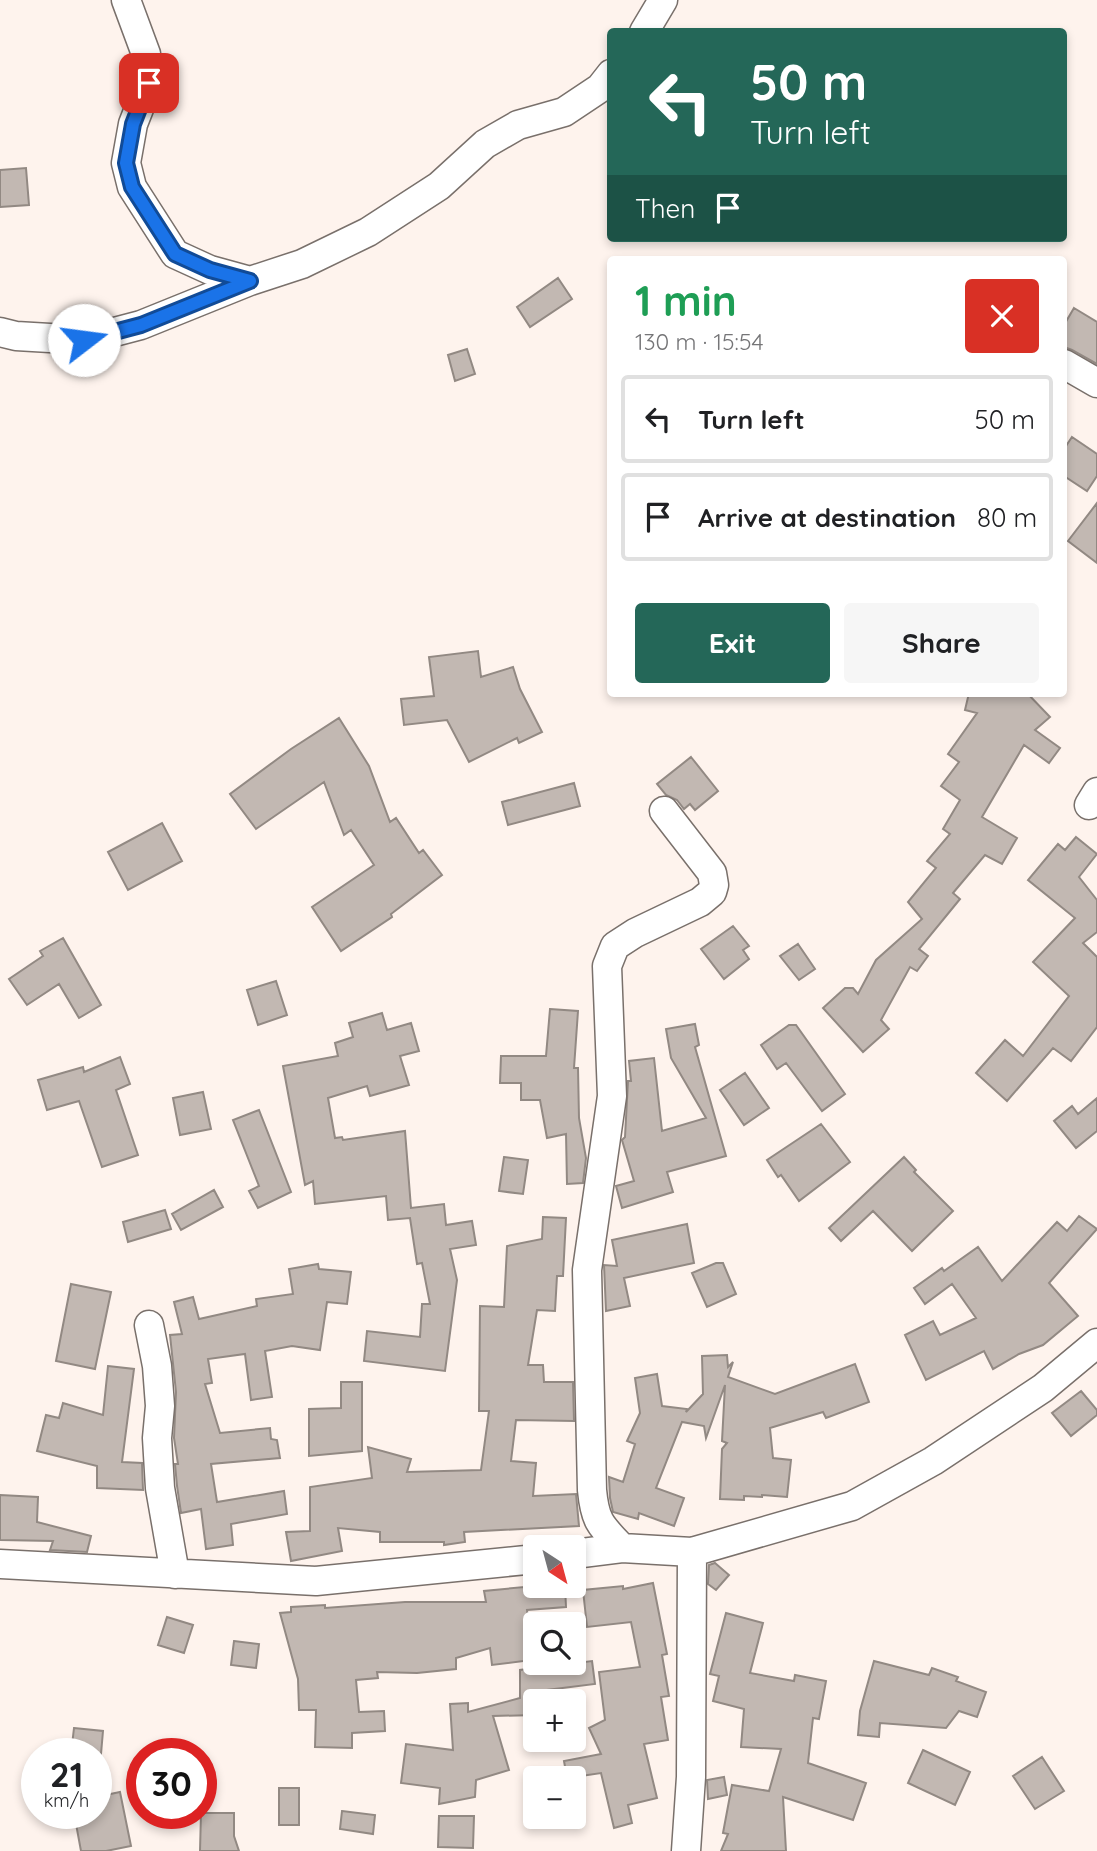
<!DOCTYPE html>
<html lang="en">
<head>
<meta charset="utf-8">
<style>
	body { margin:0; font-family:Quicksand,sans-serif; background:#f6f6f6; color:#202124; height:100vh; display:flex; flex-direction:column; font-size:26px; white-space:nowrap }
	* { box-sizing:border-box; margin:0 }
	p { font-size:23px; color:#757577 }
	.icon { flex:none; width:38px; height:38px; fill:none; stroke:currentColor; stroke-width:2; stroke-linecap:round; stroke-linejoin:round }
	.map { position:relative; flex:1; overflow:hidden }
	.sheet { position:absolute; left:607px; top:256px; width:460px; height:441px; display:flex; flex-direction:column; background:#fff; border-radius:7px; box-shadow:0 4px 10px #0003 }
	.sheet>* { flex:none }
	.guide { position:absolute; left:607px; top:28px; width:460px; height:214px; border-radius:7px; box-shadow:0 4px 10px #0003; background:#246758; color:#fff; overflow:hidden }
	.needle { width:46px; rotate:144deg }
	.tools { position:absolute; left:523px; top:1535px; display:grid; gap:14px }
	.tools a { display:grid; place-items:center; width:63px; height:63px; border-radius:7px; background:#fff; box-shadow:0 4px 10px #0003; font-size:35px }
	.speed { position:absolute; left:21px; top:1738px; display:flex; gap:14px; font-size:35px; font-weight:700; text-align:center }
	.speed>* { display:grid; place-content:center; width:91px; height:91px; border-radius:50%; background:#fff; box-shadow:0 4px 10px #0003; line-height:1 }
	.speed small { font-size:18px; font-weight:400 }
	.speed .limit { border:10px solid #d22; background:#fff; color:#111 }
	.pin { position:absolute; display:grid; place-items:center; width:60px; height:60px; color:#fff; margin:-30px; border-radius:14px; box-shadow:0 4px 10px #0006 }
	.me { position:absolute; width:77px; margin:-38px; rotate:75deg; stroke-linejoin:round; filter:drop-shadow(0 0 5px #0008) }
	.turn { display:flex; align-items:center; gap:24px; height:147px; padding:0 28px; font-size:32px }
	.turn .icon { width:91px; height:91px; stroke-width:2.5 }
	.turn b { display:block; font-size:49px; line-height:60px }
	.then { display:flex; align-items:center; height:66px; padding:0 28px; background:#0003; gap:14px; font-size:26px }
	.round { display:grid; place-items:center; flex:none; width:74px; height:74px; border-radius:7px; background:#f6f6f6 }
	.overview { display:flex; align-items:center; justify-content:space-between; height:119px; padding:0 28px }
	h1 { font-size:42px; font-weight:700; line-height:52px; color:#1e9e55 }
	.primary-button { display:flex; gap:14px; margin-top:auto; padding:14px 28px }
	.primary-button a { flex:1; height:80px; border-radius:7px; background:#246758; color:#fff; font-size:28px; font-weight:700; line-height:80px; text-align:center }
	.primary-button a+a { background:#f6f6f6; color:#202124 }
	ul { padding:0; list-style:none }
	li { display:flex; align-items:center; gap:21px; height:88px; margin:0 14px 10px; padding:0 14px; border:4px solid #e0e0e0; border-radius:7px }
	li div { flex:1 }
	li b { display:block; font-size:26px }
	li em { font-style:normal }
	.map>svg:first-child { display:block }
	.building { fill:#c2b8b2; stroke:#928983; stroke-width:2 }
	.lines { fill:none; stroke-linecap:round; stroke-linejoin:round }
	.street-casing { stroke:#79706b; stroke-width:31 }
	.street { stroke:#fff; stroke-width:28 }
	.route-casing { stroke:#114b97; stroke-width:18 }
	.route { stroke:#1a73e8; stroke-width:12 }
</style>
</head>
<body>
<div class="map">
<svg width="1097" height="1851" viewBox="0 0 1097 1851">
	<rect width="100%" height="100%" fill="#fef3ed"/>
	<path class="building" d="M26 168 29 205 0 207V170Z
		M558 278 572 299 530 327 517 307Z
		M1074 308 1097 322V364L1072 350 1064 347V325Z
		M467 349 475 374 455 381 448 355Z
		M1072 437 1097 454V476L1087 491 1064 476V449Z
		M1097 503V563L1068 541Z
		M478 651 481 677 513 667 520 689 542 732 519 743 517 738 469 762 447 720 404 725 401 699 434 696 429 657Z
		M969 693H1027L1050 717 1035 730 1060 748 1049 763 1024 745 982 817 1017 838 1002 864 985 855 953 893 960 899 919 949 928 956 917 971 910 967 881 1020 889 1029 863 1052 823 1008 845 988H853L858 994 876 960 922 919 908 902 936 868 927 861 950 834 943 829 960 800 941 786 959 762 948 754 977 713 965 710Z
		M339 718 369 766 390 822 396 818 419 853 423 850 442 875 391 914 392 917 341 951 312 907 374 865 351 830 344 835 324 782 256 829 230 794 291 749Z
		M691 757 718 791 695 810 690 804 684 809 677 800 666 795 657 784Z
		M574 783 580 806 508 825 502 802Z
		M162 823 182 861 128 890 108 852Z
		M1076 837 1097 854 1079 877 1097 900V932L1083 943 1097 957V1027L1071 1061 1053 1048 1007 1101 976 1073 1005 1040 1023 1056 1069 996 1033 962 1075 918 1028 880 1058 844 1065 850Z
		M733 926 749 946 743 950 749 959 724 979 701 949Z
		M63 938 101 1005 79 1018 59 984 27 1005 9 979 43 956 40 951Z
		M798 944 815 969 799 980 780 956Z
		M276 981 287 1015 258 1025 247 990Z
		M550 1009 578 1011 574 1068H578L579 1118 586 1158 583 1183 567 1184 566 1134 547 1138 540 1100H521V1083H500L501 1056H546Z
		M382 1013 387 1030 411 1023 419 1051 400 1056 409 1085 370 1096 367 1086 328 1098 335 1138 342 1137 343 1140 405 1131 411 1208 444 1204 446 1225 472 1221 476 1245 450 1249 457 1280 445 1371 364 1361 367 1331 420 1337 422 1304H430L422 1263 417 1264 410 1218 388 1220 386 1196 315 1204 313 1181 305 1185 283 1066 338 1056 335 1043 353 1037 349 1023Z
		M695 1024 699 1045 695 1047 726 1156 667 1172 673 1192 622 1208 616 1186 634 1181 622 1140 625 1137 628 1081H631L629 1061 654 1058 662 1131 706 1118 671 1058 666 1029Z
		M789 1025H796L845 1094 822 1111 786 1063 777 1069 761 1045Z
		M120 1057 130 1084 116 1090 138 1155 102 1167 79 1101 47 1110 38 1080 83 1067 84 1072Z
		M745 1073 769 1108 744 1125 720 1090Z
		M203 1092 211 1129 180 1135 173 1098Z
		M1097 1098V1131L1076 1148 1054 1121 1072 1106 1078 1114Z
		M259 1110 291 1192 258 1208 249 1191 259 1186 233 1120Z
		M821 1124 850 1162 799 1201 781 1175 778 1177 767 1160Z
		M504 1157 528 1160 523 1194 499 1191Z
		M904 1157 916 1170 914 1172 953 1211 912 1251 873 1211 841 1241 829 1228Z
		M214 1190 223 1207 181 1230 172 1214Z
		M165 1210 171 1229 128 1242 123 1222Z
		M1079 1216 1097 1229 1049 1283 1078 1316 1043 1345 1019 1354 993 1369 984 1351 926 1380 905 1335 933 1321 940 1335 976 1318 952 1284 925 1304 914 1288 942 1268 944 1271 978 1247 1002 1281 1057 1222 1067 1231Z
		M543 1217 566 1218 563 1276H557L555 1311 537 1310 528 1365H543L544 1382H573L574 1421 516 1420 511 1461 536 1463 533 1496 576 1494 579 1526 464 1532 465 1542 444 1545V1542H380V1532L338 1528 342 1551 291 1561 286 1532 310 1531V1487L372 1478 368 1447 411 1459 407 1472 481 1470 489 1411H479L480 1306 504 1307 507 1246 542 1239Z
		M687 1224 694 1263 624 1278 630 1306 606 1311 604 1265 617 1266 612 1240Z
		M716 1263H723L736 1294 707 1307 692 1273Z
		M318 1264 319 1269 351 1272 347 1304 327 1302 320 1350 292 1346 265 1351 272 1397 251 1400 245 1354 208 1359 212 1383 205 1384 220 1433 270 1428 271 1439 277 1440 280 1458 211 1464 217 1502 284 1491 287 1514 231 1524 233 1545 206 1549 201 1509 181 1513 177 1486 175 1464H178L174 1438 176 1392 170 1335 182 1334 174 1302 193 1297 199 1319 257 1306 256 1299 293 1294 289 1269Z
		M71 1284 111 1292 95 1369 56 1361Z
		M727 1355 728 1367 733 1362 728 1377 775 1394 855 1364 869 1402 826 1418 823 1412 770 1428 773 1458 791 1460 787 1497 762 1495V1497L744 1496V1500L720 1499 722 1449 727 1443 722 1441 725 1385 706 1438 704 1426 682 1422 656 1488 684 1498 674 1526 639 1513 638 1519 613 1512 610 1498 609 1477 623 1482 635 1444 627 1441 640 1413 635 1378 657 1374 662 1406 687 1409 686 1412 703 1394 702 1356Z
		M108 1366 134 1369 122 1462 142 1463 143 1490 97 1488V1466L37 1451 46 1415 59 1418 63 1403 103 1415Z
		M341 1382H362V1451L309 1456V1409L341 1408Z
		M1081 1391 1097 1410V1415L1071 1436 1052 1413Z
		M0 1495 38 1497 37 1522 91 1536 87 1552 50 1550 53 1541 0 1540Z
		M715 1563 729 1575 716 1590 708 1584 709 1565Z
		M653 1583 667 1654 662 1655 669 1696 661 1697 668 1740 644 1744 657 1798 628 1805 632 1823 614 1828 601 1773 567 1778 564 1761 601 1754 589 1728 605 1720 599 1672 640 1667 631 1622 587 1627 583 1590 623 1586V1589Z
		M565 1586 566 1607 527 1610 532 1660 492 1665 490 1648 456 1658V1669L417 1673 377 1672 378 1678 356 1680 359 1712 384 1711 385 1731 352 1733V1748L315 1747 316 1710H299L298 1679 280 1613 291 1612V1607L325 1605V1608L405 1602H486L484 1591 524 1587V1589Z
		M726 1613 763 1623 750 1673 794 1681 795 1675 826 1681 819 1719 813 1718 808 1763 866 1783 853 1820 783 1797 786 1851H721L728 1834 723 1833 732 1785 769 1791 781 1749 741 1747 744 1709 713 1701 719 1676 710 1674Z
		M167 1617 193 1625 184 1653 158 1645Z
		M234 1641 259 1644 256 1668 231 1665Z
		M592 1661 595 1684 539 1691V1701H536V1715L493 1716 509 1770 476 1780 475 1797 439 1804 440 1788 401 1783 406 1744 453 1750 450 1704 468 1703V1712L520 1698V1670Z
		M874 1661 929 1675 932 1668 958 1677 956 1681 986 1692 977 1717 959 1711 946 1728 880 1723 879 1737 858 1735 860 1711Z
		M74 1728 103 1731 101 1754H71Z
		M923 1750 970 1772 955 1805 908 1783Z
		M1042 1757 1064 1791 1035 1809 1013 1776Z
		M724 1777 727 1795 708 1799 707 1780Z
		M279 1788H299V1825H279Z
		M120 1792 131 1846 106 1851H81L74 1813H96V1797Z
		M342 1811 375 1815 373 1834 340 1829Z
		M201 1813H234V1836L239 1851H200Z
		M439 1816H474L473 1848 438 1847Z"/>
	<g class="lines">
		<g class="street-casing">
			<path id="street" d="M126 0 146 54 149 83 133 124 126 163 132 187 175 254 210 270 250 281
				M644 32 663 0
				M0 332 16 336 84 340 141 325 250 281 302 264 368 232 439 186 485 144 518 125 564 112 600 88 611 74
				M1064 364 1097 383
				M1089 805 1097 792
				M149 1325 157 1366 160 1406 157 1438 160 1488 175 1574
				M622 1548C601 1526 595 1522 592 1490L587 1270 612 1096 607 966 615 946 635 933 700 902 712 892 714 885 712 873 664 811
				M574 1554 622 1548 692 1552 852 1506 933 1461 1043 1388 1097 1343
				M0 1564 316 1581 536 1559
				M686 1851 691 1777 692 1552"/>
		</g>
		<use href="#street" class="street"/>
	</g>
	<g class="lines">
		<g class="route-casing">
			<path id="route" d="M84 340 141 325 250 281 210 270 175 254 132 187 126 163 133 124 149 83"/>
		</g>
		<use href="#route" class="route"/>
	</g>
</svg>
<div class="tools">
<a><svg class="needle" viewBox="-14 -14 28 28"><path d="M0-13l5 13h-10z" fill="#e53935"/><path d="M0 13l5-13h-10z" fill="#757577"/></svg></a>
<a><svg class="icon" aria-label="search" viewBox="0 0 24 24"><circle cx="10" cy="10" r="6"/><path d="M15 15l6 6"/></svg></a>
<a>+</a>
<a>−</a>
</div>
<div class="speed"><div>21<small>km/h</small></div><div class="limit">30</div></div>
<div class="pin" style="left:149px;top:83px;background:#d93025"><svg class="icon" aria-label="arrive" viewBox="0 0 24 24"><path d="M6 21V4h12l-3 4 3 4H6"/></svg></div>
<svg class="me" style="left:84px;top:340px" viewBox="-20 -20 40 40"><circle r="19" fill="#fff"/><path d="M0-13L10 11 0 6-10 11z" fill="#1a73e8"/></svg>
<div class="guide">
<div class="turn"><svg class="icon" aria-label="left" viewBox="0 0 24 24"><path d="M17 20v-9H6M10 6l-5 5 5 5"/></svg><div><b>50 m</b>Turn left</div></div>
<div class="then">Then<svg class="icon" aria-label="arrive" viewBox="0 0 24 24"><path d="M6 21V4h12l-3 4 3 4H6"/></svg></div>
</div>
<section class="sheet">
<div class="overview"><div><h1>1 min</h1><p>130 m · 15:54</p></div><a class="round" style="background:#d93025;color:#fff"><svg class="icon" aria-label="close" viewBox="0 0 24 24"><path d="M6 6l12 12M18 6L6 18"/></svg></a></div>
<ul>
<li><svg class="icon" aria-label="left" viewBox="0 0 24 24"><path d="M17 20v-9H6M10 6l-5 5 5 5"/></svg><div><b>Turn left</b></div><em>50 m</em></li>
<li><svg class="icon" aria-label="arrive" viewBox="0 0 24 24"><path d="M6 21V4h12l-3 4 3 4H6"/></svg><div><b>Arrive at destination</b></div><em>80 m</em></li>
</ul>
<div class="primary-button"><a>Exit</a><a>Share</a></div>
</section>
</div>
</body>
</html>
